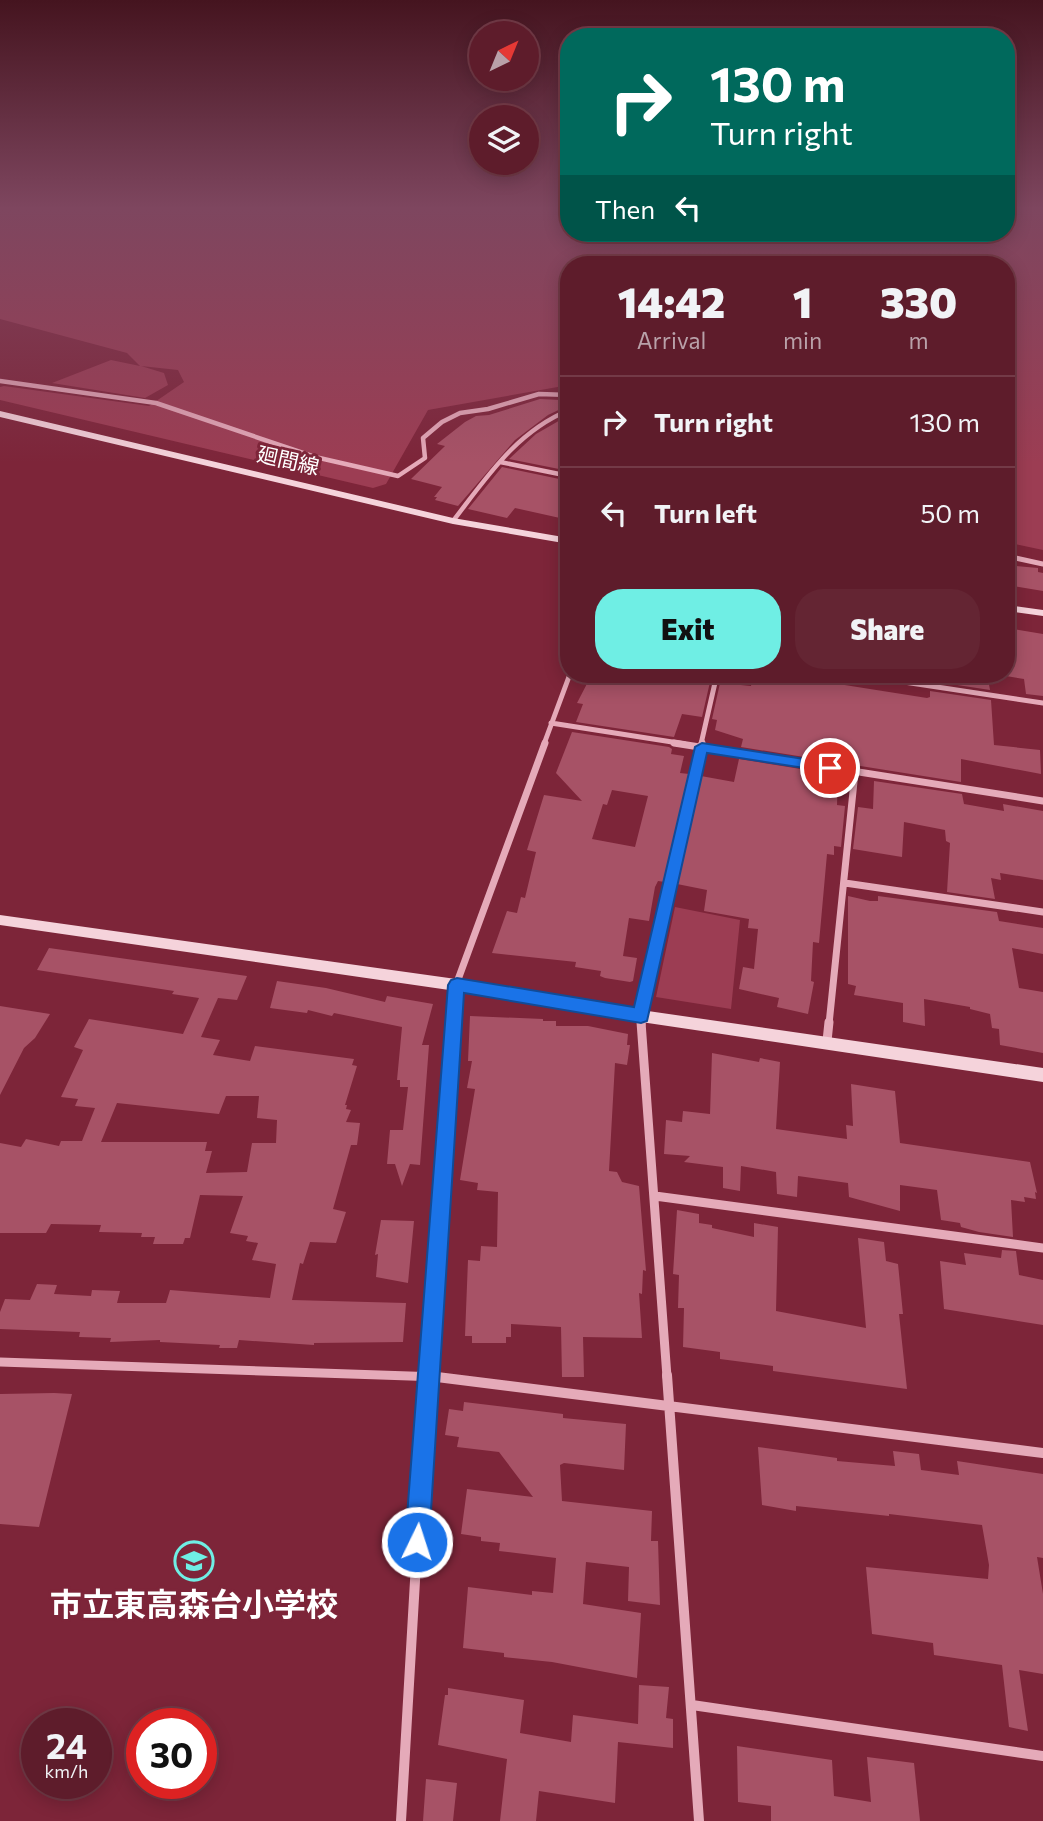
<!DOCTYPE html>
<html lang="en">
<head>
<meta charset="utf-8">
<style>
	body { margin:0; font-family:Commissioner,"Noto Sans JP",sans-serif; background:#642533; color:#f1f3f6; height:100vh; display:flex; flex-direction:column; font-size:26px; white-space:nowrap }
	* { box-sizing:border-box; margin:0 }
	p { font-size:23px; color:#b9a1a9 }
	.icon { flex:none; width:38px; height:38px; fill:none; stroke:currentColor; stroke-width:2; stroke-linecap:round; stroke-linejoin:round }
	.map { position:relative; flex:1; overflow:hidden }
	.drawer { position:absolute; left:560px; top:256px; width:455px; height:427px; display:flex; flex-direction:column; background:#5e1c2b; border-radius:28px; box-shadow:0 4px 18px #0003,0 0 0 2px #733a47 }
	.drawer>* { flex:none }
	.hud { position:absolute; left:560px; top:28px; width:455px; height:214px; border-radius:28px; box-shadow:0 4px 18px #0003,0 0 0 2px #733a47; background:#00695c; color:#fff; overflow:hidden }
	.needle { width:46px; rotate:43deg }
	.tools { position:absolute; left:469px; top:21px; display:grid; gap:14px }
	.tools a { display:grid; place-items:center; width:70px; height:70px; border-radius:50%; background:#5e1c2b; box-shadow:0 4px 18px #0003,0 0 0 2px #733a47; font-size:35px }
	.speed { position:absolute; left:21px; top:1708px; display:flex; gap:14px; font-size:35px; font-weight:700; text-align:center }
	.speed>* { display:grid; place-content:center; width:91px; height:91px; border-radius:50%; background:#5e1c2b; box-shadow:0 4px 18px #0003,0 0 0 2px #733a47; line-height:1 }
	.speed small { font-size:18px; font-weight:400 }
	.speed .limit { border:10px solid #d22; background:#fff; color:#111 }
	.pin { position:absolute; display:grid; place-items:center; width:60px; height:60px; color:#fff; margin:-30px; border:4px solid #fff; border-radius:50%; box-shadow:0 2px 7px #0007 }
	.me { position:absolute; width:77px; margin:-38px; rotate:4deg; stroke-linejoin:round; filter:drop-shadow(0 0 5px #0008) }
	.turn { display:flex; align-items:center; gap:24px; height:147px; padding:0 35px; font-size:32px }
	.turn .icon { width:91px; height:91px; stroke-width:2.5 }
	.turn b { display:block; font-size:49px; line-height:60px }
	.then { display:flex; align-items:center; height:66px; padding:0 35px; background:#0003; gap:14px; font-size:26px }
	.eta { display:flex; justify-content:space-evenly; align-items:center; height:119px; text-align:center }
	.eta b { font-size:42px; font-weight:800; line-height:49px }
	.action { display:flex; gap:14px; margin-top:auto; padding:14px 35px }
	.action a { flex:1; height:80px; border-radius:28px; background:#6feee4; color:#111; font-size:28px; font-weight:800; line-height:80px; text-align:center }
	.action a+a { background:#642533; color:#f1f3f6 }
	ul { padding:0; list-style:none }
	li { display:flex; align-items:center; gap:21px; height:91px; padding:0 35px; border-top:2px solid #733a47 }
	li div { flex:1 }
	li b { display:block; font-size:26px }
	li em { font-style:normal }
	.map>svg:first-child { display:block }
	.green { fill:#9c3d53 }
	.building { fill:#a75266; fill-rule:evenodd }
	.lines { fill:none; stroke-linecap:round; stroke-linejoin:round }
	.street-far4 { stroke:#e5aab9; stroke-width:4.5 }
	.street-far3 { stroke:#e5aab9; stroke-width:5 }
	.street-far2 { stroke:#e5aab9; stroke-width:7 }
	.street-far1 { stroke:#e5aab9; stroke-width:9 }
	.street { stroke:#e5aab9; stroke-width:10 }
	.secondary { fill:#f5d3db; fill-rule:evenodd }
	.route { fill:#1a73e8; stroke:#114b97; stroke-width:2 }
	.labels { text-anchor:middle; stroke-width:6; stroke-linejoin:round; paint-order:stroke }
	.far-street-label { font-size:21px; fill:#fff; stroke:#7d2539 }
	.near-poi-label { font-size:32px; font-weight:bold; fill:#fff; stroke:#7d2539 }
</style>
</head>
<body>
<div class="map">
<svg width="1043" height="1821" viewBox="0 0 1043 1821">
	<rect width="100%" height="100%" fill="#7d2539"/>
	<path class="green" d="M0 208H569V233H1006V208H1043V550L1006 542V264H569V385L428 410 386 484 373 488 0 400V387L4 386 149 406 184 382 178 370 141 366 164 373 168 385 145 398 52 383 111 360 140 366 127 353 0 319Z
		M675 907 740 920 731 1009 656 997Z"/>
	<path class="building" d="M540 399 561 400 569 405 548 415 515 440 458 506 435 500 437 497H434L442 487 411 479 445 446 437 444 465 422 476 416 489 415Z
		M569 415V446L562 454 569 455V471L509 459 536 434Z
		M502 467 569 481V520L515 508 507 518 468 509Z
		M1006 565 1038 568V572L1043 573V591L1006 585Z
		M1006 628 1043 634V696L1026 694 1024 679 1006 676Z
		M592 674H663L710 682 702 717 682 714 674 737 576 722 583 704 577 703Z
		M753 674H775L927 698 930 697V691L991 700 994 745 1040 750 1041 774 961 759V782L741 747 743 739 715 730 717 720 712 719 720 683 751 686Z
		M931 674H987L990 690 931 681Z
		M572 732 669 747 672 749 671 754 684 756 680 773 689 774 665 882 658 881 655 887 649 921 629 918 623 956 637 958 633 981 630 982 605 978 600 976 601 971 575 967 576 962 492 953 507 911 517 913 521 897 525 898 536 852 527 850 544 795 582 801 556 773ZM612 790 648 796 635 847 592 839 603 804 607 805Z
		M739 759 838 775 837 805 845 806 841 847 834 846V855L827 854 819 943 813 942 811 981 814 982 808 1014 777 1007 779 998 739 989 743 967 754 969 758 929 748 928 749 919 704 911 707 890 677 884 701 776 734 782Z
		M874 781 962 794 964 804 1004 811 1003 804 1043 811V880L1000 873 1001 880 991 878 995 899 947 892 950 843 946 841 945 830 904 822 902 857 853 849 858 807 873 809Z
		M848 896 870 901H878V896L997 912 999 921 1043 928V954L1012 948 1019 988 1043 992V1053L1000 1045 999 1029 992 1028 990 1014 970 1009V1007L924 999 925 1026 903 1022V1003L854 995 856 986 848 984Z
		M49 948 247 976 237 1000 218 998 201 1037 220 1040 213 1055 250 1061 255 1046 354 1059 352 1065 357 1066 345 1105H347L346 1109 351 1110 346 1122 360 1123 357 1145H351L333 1209 346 1212 336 1243 310 1242 303 1264 300 1263 292 1300 406 1303 403 1342 314 1343V1345L239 1340 237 1348H219L220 1345 160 1342V1340L110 1342 111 1338 79 1337 80 1332 0 1329V1312L5 1299 30 1300 37 1284 57 1285 54 1294 91 1296 92 1290 120 1291 117 1303H166L170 1290 270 1298 276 1264 252 1260 258 1243 246 1241 248 1236 230 1233 243 1196 200 1195 190 1238H185L183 1244H153L155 1237H141L142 1233 99 1232 101 1225 51 1224 46 1233H0V1143L21 1147 26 1139 59 1146 61 1141H82L95 1108 75 1106 78 1099 61 1097 83 1050 74 1047 89 1019 183 1034 199 998 172 994 174 991 37 970ZM226 1096H259L257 1118 277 1120 276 1143H252L247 1172 206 1173 212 1151H205L207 1142H101L117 1103 219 1114Z
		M277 981 326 988 385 1002 387 996 433 1004 422 1045H429L420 1165 410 1164 402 1186 395 1164H387L390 1130H403L408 1087H400V1080H397L402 1027 334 1013 332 1016 308 1010 307 1013 270 1008Z
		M0 1006 50 1014 35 1038 24 1048 0 1095Z
		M470 1016 543 1019V1021H556V1026H588L628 1034 627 1045H630L627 1065 615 1063 609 1171 617 1172 622 1182 639 1186 646 1271 643 1270 642 1294 639 1293 642 1338 583 1337 584 1377H562L561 1327 511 1324V1337H506V1343H472V1336H465L468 1260 480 1261 481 1246 497 1247 498 1192 477 1190 478 1183 460 1180 475 1089 467 1088 472 1061H468Z
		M712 1053 759 1062 760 1058 780 1062 776 1129 847 1139 846 1125 853 1126 851 1084 895 1091 900 1143 1030 1162 1037 1193 1035 1192 1036 1199 1024 1197 1025 1202 1011 1200 1013 1237 979 1232 961 1227 960 1223 941 1220 937 1190 900 1185V1211L849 1197 848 1183 798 1176 797 1197 777 1194 776 1172 741 1166 740 1191 723 1188V1167L684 1162 690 1156 664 1154 666 1120 682 1122 683 1111 710 1114Z
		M677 1210 699 1214V1223L712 1225V1228L754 1237V1223L778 1227 776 1311 866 1328 858 1238 884 1242 886 1261 898 1264 903 1314H899L907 1389 773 1371V1366L720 1359V1352L683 1347 684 1308H678L679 1275 673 1274Z
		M381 1220 414 1221 408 1283 376 1277 378 1254 375 1255Z
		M1002 1250 1016 1251 1019 1275 1043 1280V1325L944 1309 940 1261 966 1265 964 1253 1001 1258Z
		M54 1393 72 1394 39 1527 0 1524V1394Z
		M464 1402 563 1414V1418L626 1424 624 1470 564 1463 560 1465 562 1501 652 1511 651 1541H658L660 1605 628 1601 629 1567 586 1562 583 1604 641 1613 637 1678 552 1662 504 1657V1653L463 1648 468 1587 532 1595V1591L553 1593 556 1558 499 1551 500 1543 481 1541V1537L461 1534 467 1489 533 1497 499 1452 457 1447 459 1437 445 1435 449 1409 463 1411Z
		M758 1447 837 1458V1461L895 1466 893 1451 919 1454 921 1470 959 1475 957 1461 1043 1474V1558L1037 1557 1043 1594V1674L1019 1670 1028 1731 1009 1727 1002 1665 934 1655 933 1643 872 1634 866 1567 988 1579 989 1565 982 1525 889 1514V1516L796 1506V1511L762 1505Z
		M639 1685 669 1687 666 1718 673 1719V1748L618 1742 615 1803 539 1791 536 1821H500L507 1759 438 1745 445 1695H448V1688L524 1700 520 1733 571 1742 573 1715 638 1724Z
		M737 1746 832 1760 834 1796 871 1802 867 1757 914 1763 920 1821H771V1806L738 1802Z
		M426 1779 457 1783 453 1821H423Z"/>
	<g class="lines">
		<path class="street-far4" d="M0 381 156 403 315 457 398 476 425 458 423 438 442 422 460 413 488 409 539 394 569 395
			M500 462 569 476
			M453 521C487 477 516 432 569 410"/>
		<path class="street-far3" d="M1006 556 1043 564
			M851 674 1043 703
			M551 723 685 744
			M544 744 570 674
			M701 744 717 674"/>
		<path class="street-far2" d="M674 743 1043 801
			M845 883 1043 912
			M453 1024 456 985 545 743
			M642 1024 641 1016 702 743
			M829 1024 855 772"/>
		<path class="street-far1" d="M641 1022 667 1377
			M827 1041 829 1022
			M655 1196 1043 1248
			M0 1362 439 1377
			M427 1377 453 1022"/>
		<path class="street" d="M421 1375 1043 1453
			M667 1375 699 1821
			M692 1705 1043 1756
			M401 1821 427 1375"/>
		<path class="secondary" d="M0 411 453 518 569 538V544L453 524 0 417Z
			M1006 605 1043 610V616L1006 611Z
			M0 915 456 979 641 1010 1043 1068V1082L641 1022 456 991 0 925Z"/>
	</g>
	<linearGradient id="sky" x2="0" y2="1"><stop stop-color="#45141f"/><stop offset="0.45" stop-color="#7e465f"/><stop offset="1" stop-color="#7e465f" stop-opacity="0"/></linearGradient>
	<rect width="1043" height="463" fill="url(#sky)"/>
	<path class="route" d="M702 743 830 763 837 768 830 772 707 753 647 1021 641 1023 464 993 429 1542 426 1551 417 1554 409 1551 405 1542 448 985 451 980 457 978 634 1007 695 747Z"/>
	<defs>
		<g id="school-ring" transform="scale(2.0125)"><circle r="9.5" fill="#7d2539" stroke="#6feee4" stroke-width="1.5"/><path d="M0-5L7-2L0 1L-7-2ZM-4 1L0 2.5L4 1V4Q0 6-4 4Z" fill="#6feee4"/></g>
	</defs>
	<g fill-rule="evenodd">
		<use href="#school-ring" x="194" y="1561"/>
	</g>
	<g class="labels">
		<g class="far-street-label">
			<text transform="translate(288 461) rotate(13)" y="7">廻間線</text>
		</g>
		<g class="near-poi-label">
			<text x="194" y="1616">市立東高森台小学校</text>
		</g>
	</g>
</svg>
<div class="tools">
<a><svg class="needle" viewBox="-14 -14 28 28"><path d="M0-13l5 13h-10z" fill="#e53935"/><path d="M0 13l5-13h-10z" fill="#b9a1a9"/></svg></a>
<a><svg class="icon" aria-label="layers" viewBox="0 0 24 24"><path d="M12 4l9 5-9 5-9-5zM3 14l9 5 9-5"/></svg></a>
</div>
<div class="speed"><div>24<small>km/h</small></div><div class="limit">30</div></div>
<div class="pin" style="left:830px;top:768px;background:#d93025"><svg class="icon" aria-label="arrive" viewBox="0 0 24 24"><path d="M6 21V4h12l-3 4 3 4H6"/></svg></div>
<svg class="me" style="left:417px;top:1542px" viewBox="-20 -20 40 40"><circle r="17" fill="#1a73e8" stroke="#fff" stroke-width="3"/><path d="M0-11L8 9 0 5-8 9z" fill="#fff"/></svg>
<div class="hud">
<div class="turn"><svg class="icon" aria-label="right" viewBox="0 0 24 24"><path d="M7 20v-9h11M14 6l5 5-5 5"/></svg><div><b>130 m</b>Turn right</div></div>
<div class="then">Then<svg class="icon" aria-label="left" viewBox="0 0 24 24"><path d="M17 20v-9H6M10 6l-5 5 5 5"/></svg></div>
</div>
<section class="drawer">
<div class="eta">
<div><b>14:42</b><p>Arrival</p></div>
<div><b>1</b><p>min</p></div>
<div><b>330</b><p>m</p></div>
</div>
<ul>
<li><svg class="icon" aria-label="right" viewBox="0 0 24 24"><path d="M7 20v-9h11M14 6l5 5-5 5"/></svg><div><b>Turn right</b></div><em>130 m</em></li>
<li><svg class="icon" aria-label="left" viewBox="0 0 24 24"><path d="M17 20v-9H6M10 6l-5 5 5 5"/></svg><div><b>Turn left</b></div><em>50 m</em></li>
</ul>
<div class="action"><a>Exit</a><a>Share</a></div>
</section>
</div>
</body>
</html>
